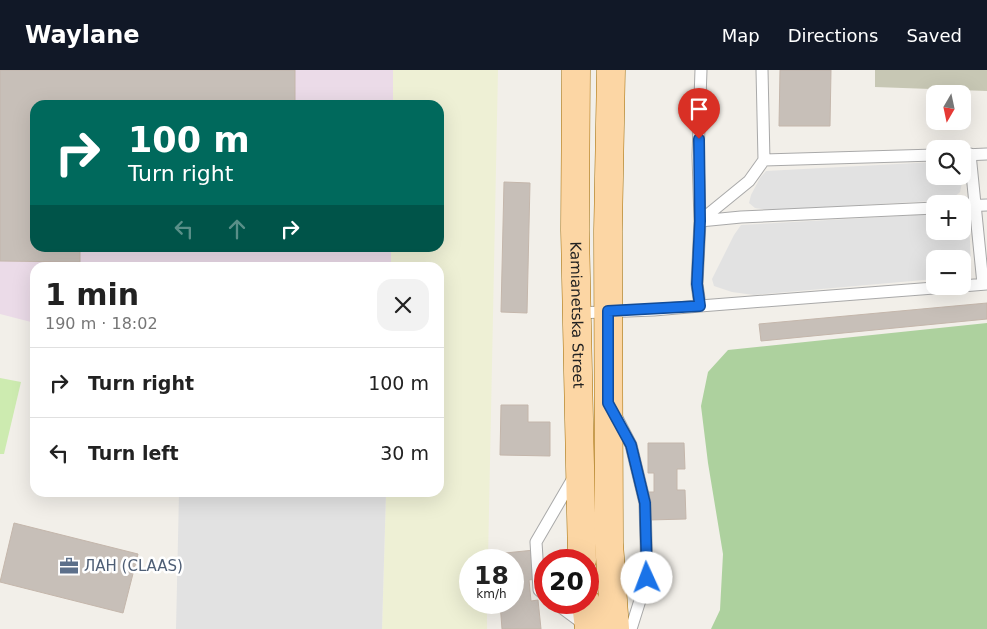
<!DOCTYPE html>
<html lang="en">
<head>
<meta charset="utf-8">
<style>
	body { margin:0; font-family:"DejaVu Sans",sans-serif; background:#f2f2f2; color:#222; height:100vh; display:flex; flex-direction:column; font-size:19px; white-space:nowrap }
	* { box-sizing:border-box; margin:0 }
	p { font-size:16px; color:#767676 }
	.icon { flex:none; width:28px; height:28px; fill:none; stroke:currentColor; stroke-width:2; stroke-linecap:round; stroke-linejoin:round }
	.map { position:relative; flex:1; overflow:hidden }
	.drawer { position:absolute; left:30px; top:192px; width:414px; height:235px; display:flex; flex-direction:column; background:#fff; border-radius:15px; box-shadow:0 5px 20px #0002 }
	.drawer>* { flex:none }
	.banner { position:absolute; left:30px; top:30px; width:414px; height:152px; border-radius:15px; box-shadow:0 5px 20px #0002; background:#00695c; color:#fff; overflow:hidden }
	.needle { width:32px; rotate:189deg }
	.fabs { position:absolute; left:926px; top:15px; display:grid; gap:10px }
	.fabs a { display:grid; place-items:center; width:45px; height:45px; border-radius:10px; background:#fff; box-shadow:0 5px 20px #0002; font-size:25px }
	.speed { position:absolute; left:459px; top:479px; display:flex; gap:10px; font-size:25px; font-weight:700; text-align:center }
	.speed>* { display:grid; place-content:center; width:65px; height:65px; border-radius:50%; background:#fff; box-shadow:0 5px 20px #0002; line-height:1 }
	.speed small { font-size:12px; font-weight:400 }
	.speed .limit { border:8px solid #d22; background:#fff; color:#111 }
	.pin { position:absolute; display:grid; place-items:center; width:42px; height:42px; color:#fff; margin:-51px -21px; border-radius:50% 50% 50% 0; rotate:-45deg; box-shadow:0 0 5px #0007 }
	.pin .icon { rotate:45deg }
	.me { position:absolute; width:55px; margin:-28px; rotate:358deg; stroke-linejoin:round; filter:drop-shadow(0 0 4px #0008) }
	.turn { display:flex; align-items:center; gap:18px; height:105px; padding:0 15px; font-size:22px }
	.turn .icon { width:65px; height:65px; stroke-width:2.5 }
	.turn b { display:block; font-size:35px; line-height:42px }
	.lanes { display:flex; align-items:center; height:48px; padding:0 15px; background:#0003; justify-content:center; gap:25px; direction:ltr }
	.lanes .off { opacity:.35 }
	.round { display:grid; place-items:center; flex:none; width:52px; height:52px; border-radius:15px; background:#f2f2f2 }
	.head { display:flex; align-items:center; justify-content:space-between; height:85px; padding:0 15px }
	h1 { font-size:30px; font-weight:700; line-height:38px }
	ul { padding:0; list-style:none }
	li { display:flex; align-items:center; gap:15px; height:70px; padding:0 15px; border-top:1px solid #e0e0e0 }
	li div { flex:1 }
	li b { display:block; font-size:19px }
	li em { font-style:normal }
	header { display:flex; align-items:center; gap:30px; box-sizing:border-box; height:70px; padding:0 25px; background:#111827; color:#fff }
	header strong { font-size:24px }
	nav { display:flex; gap:28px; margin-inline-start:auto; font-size:18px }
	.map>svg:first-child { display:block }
	.industrial { fill:#ebdbe8 }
	.construction { fill:#c7c7b4 }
	.farmland { fill:#eef0d5 }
	.grass { fill:#cdebb0 }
	.forest { fill:#add19e }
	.parking { fill:#e2e2e2 }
	.building { fill:#c7bfb8; stroke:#c4b6ab }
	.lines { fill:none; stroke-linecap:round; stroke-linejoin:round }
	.lane-casing { stroke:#a9a9a9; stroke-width:13 }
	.primary-casing { stroke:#a06b00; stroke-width:29 }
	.lane { stroke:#fff; stroke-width:11 }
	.primary { stroke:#fcd6a4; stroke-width:28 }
	.route-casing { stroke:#114b97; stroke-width:12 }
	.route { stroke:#1a73e8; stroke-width:9 }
	.labels { text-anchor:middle; stroke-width:5; stroke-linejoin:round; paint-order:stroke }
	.street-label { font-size:15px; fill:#222; stroke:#fff }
	.service-label { font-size:15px; fill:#4e5e75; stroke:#fff; text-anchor:start }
</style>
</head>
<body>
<header>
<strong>Waylane</strong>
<nav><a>Map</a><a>Directions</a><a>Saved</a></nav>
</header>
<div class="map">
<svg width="987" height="559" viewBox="0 0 987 559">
	<rect width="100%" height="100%" fill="#f2efe9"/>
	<path class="industrial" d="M0 0H393V35H35V178H391V197L35 198V253L0 244Z"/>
	<path class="construction" d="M875 0H987V21L875 17Z"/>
	<path class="farmland" d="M393 0H498L488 490H470V532L487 533V559H382L386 423 439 422V198L391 197V178H439V35H393Z"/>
	<path class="grass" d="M0 308 21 312 4 384H0Z"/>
	<path class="forest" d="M987 253V559H711L720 540 723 484 708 393 701 336 708 302 728 280Z"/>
	<path class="parking" d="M935 92V106H962V113L960 122 951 130 770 140 755 138 749 133 751 125 760 108 766 101Z
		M963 143 969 149 971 195 968 202 963 205 962 189H935V209L754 225 732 222 714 216 712 209 734 165 741 155 935 144V161H962Z
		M179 423H386L382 559H176Z"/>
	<path class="building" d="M0 0H295V35H35V178H80V192L0 191Z
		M780 0H831L830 56H779Z
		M504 112 530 113 527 243 501 242Z
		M987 233V249L761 271 759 254Z
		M501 335H528V352H550V386L500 385Z
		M648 373H684L685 399H677V420H685L686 449 649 450V422H654V403H648Z
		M14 453 138 484 123 543 0 512Z
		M534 480 536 509 529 510 531 531 538 530 541 559H502L500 533 512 532V490H496V484Z"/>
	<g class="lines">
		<g class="lane-casing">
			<path id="lane" d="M970 84 983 214
				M964 85 987 84
				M764 90 935 85
				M962 136 987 135
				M935 138 741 147 700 151 697 214 700 236 960 216
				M700 151 749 111 764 90 762 0
				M700 151 698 86 701 0
				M962 216 987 214
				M577 243 654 240 700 236
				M616 346 631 375 645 433 647 508 631 559
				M545 525 539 520 536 472 575 405
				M554 532 585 555"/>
		</g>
		<g class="primary-casing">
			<g id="primary">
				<path id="s1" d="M576 0 575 160 582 490"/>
				<path d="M611 0 608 161 609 473 615 559"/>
				<path d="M586 532 589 559"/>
			</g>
		</g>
		<use href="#lane" class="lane"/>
		<use href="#primary" class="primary"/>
	</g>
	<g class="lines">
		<g class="route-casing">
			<path id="route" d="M647 508 645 433 631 375 608 333V241L700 236 697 214 700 151 699 69"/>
		</g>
		<use href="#route" class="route"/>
	</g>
	<defs>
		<g id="office-bare" transform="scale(1.5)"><path d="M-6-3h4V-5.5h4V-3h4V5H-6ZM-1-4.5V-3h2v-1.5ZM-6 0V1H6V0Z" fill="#5c6f8a" stroke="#fff" stroke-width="2.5" paint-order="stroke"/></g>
	</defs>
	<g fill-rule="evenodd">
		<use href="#office-bare" x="69" y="496"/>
	</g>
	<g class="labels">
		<g class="street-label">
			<text dy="5" stroke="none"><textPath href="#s1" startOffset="245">Kamianetska Street</textPath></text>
		</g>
		<g class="service-label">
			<text x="84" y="501">ЛАН (CLAAS)</text>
		</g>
	</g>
</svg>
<div class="fabs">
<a><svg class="needle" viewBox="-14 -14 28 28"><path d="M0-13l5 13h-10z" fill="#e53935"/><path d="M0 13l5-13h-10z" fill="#767676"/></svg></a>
<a><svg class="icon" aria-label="search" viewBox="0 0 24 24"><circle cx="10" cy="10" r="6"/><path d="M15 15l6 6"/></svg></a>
<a>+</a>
<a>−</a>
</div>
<div class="speed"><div>18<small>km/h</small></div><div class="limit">20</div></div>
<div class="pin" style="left:699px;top:69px;background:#d93025"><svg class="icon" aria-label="arrive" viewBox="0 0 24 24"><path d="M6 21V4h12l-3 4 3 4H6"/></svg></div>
<svg class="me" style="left:647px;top:508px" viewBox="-20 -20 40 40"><circle r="19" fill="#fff"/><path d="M0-13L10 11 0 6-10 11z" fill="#1a73e8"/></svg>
<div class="banner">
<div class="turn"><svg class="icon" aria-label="right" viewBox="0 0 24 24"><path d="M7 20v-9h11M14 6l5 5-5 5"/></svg><div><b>100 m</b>Turn right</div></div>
<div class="lanes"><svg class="icon off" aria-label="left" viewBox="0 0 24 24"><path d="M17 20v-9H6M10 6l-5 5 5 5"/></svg><svg class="icon off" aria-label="ahead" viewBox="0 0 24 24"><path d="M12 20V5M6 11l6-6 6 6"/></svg><svg class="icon" aria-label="right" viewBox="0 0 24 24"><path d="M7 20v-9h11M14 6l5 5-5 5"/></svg></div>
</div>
<section class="drawer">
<div class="head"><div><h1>1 min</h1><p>190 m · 18:02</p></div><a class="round"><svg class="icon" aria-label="close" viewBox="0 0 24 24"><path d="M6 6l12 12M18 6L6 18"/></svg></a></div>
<ul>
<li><svg class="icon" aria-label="right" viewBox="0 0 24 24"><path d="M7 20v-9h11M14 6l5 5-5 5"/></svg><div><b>Turn right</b></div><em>100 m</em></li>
<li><svg class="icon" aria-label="left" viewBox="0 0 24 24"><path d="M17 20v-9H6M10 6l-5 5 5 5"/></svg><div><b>Turn left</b></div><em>30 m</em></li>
</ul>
</section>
</div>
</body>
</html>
